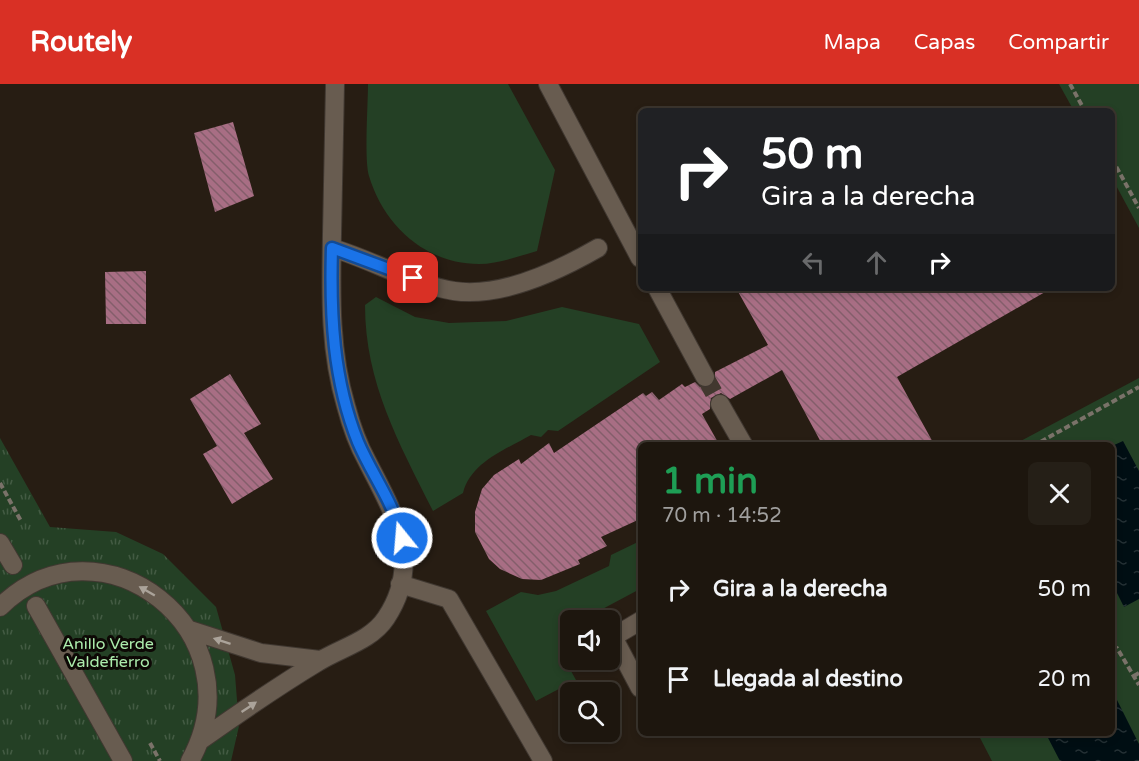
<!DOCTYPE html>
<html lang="es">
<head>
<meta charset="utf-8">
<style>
	body { margin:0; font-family:"Varela Round",sans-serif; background:#251f17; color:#f1f3f6; height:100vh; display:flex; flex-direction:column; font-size:22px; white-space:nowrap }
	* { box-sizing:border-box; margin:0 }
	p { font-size:20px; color:#a09f9e }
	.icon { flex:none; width:33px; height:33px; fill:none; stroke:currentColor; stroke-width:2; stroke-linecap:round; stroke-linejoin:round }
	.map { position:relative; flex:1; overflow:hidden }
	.panel { position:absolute; left:638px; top:358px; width:477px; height:294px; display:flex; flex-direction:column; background:#1d160e; border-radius:9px; box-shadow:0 3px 9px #0003,0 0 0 2px #3b352e }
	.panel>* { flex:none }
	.hud { position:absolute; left:638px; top:24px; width:477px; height:183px; border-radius:9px; box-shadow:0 3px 9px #0003,0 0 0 2px #3b352e; background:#202124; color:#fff; overflow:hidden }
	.tools { position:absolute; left:560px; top:526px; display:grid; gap:12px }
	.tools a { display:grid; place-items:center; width:60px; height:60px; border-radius:9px; background:#1d160e; box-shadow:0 3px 9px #0003,0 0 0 2px #3b352e; font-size:30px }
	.pin { position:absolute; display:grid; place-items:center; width:51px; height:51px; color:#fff; margin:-26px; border-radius:12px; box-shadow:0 3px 9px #0006 }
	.me { position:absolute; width:66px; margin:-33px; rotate:343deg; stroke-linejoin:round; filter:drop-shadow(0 0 4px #0008) }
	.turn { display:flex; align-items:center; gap:21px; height:126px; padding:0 24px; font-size:27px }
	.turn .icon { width:78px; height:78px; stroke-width:2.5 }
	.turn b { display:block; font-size:42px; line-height:51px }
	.lanes { display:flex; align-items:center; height:57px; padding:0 24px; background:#0003; justify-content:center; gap:30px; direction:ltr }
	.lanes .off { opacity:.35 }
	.round { display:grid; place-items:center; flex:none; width:63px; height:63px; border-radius:9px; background:#251f17 }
	.head { display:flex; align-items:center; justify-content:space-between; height:102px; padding:0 24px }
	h1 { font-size:36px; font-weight:700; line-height:45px; color:#1e9e55 }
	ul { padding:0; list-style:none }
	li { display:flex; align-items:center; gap:18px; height:90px; padding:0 24px }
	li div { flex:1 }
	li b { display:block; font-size:22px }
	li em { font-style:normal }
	header { display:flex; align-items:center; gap:36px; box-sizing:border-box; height:84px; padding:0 30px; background:#d93025; color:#fff }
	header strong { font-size:28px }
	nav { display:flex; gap:33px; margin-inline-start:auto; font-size:21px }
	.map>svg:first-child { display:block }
	.grass { fill:#244025 }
	.park { fill:url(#park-tufts) }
	.water { fill:url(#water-ripples) }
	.building { fill:url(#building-back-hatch) }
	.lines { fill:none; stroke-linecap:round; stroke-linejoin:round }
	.minor-tunnel { stroke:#42382f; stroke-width:18; stroke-dasharray:18 9; stroke-linecap:butt }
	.minor-casing { stroke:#403831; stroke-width:20 }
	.path { stroke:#7a7269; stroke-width:4; stroke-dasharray:6 3; stroke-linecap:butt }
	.minor { stroke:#685c50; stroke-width:18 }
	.oneway { fill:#aba39a }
	.route-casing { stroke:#114b97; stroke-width:15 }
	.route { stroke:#1a73e8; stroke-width:10 }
	.labels { text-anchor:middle; stroke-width:6; stroke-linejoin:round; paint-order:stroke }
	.park-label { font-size:16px; fill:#acecac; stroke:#0d0805 }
</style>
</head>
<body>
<header>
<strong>Routely</strong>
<nav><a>Mapa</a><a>Capas</a><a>Compartir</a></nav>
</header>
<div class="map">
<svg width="1139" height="677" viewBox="0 0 1139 677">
	<defs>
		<pattern id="park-tufts" width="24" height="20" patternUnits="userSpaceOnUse" patternTransform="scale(1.5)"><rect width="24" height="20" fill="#244025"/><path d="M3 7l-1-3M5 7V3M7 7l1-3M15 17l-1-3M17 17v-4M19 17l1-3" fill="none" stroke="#435b43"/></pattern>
		<pattern id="water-ripples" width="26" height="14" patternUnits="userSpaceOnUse" patternTransform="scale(1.5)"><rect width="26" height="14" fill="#000e13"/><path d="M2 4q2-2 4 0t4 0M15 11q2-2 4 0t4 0" fill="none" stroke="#243034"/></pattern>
		<pattern id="building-back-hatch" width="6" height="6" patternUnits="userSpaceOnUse" patternTransform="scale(1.5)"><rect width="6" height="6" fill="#a86e84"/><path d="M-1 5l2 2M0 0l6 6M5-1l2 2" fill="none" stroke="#845e6b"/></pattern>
	</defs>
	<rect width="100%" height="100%" fill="#271d13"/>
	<path class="grass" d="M368 0H508L555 86 537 167C519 172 498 180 479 180 426 180 384 142 369 92 364 75 368 21 368 0Z
		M1059 0H1139V144L1112 94V27H1074Z
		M376 213 415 233 449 239 506 237 562 223 639 240 660 278 558 347 548 346 541 353 531 351C505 366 471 378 463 409L433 427C399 359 365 299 365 221Z
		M1139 294V677H992L978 650H1112V362L1013 361Z
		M640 457V505L580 537H570V543L561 558 566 578 576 596 536 617 486 527 521 508 538 511 556 507 609 482 611 471Z"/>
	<path class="park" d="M0 354 50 443 116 448 163 470 216 523 235 591 239 642 231 677H0Z"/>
	<path class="water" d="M1123 357 1139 387V515L1124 523 1112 499V362Z
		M1112 606 1139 660V677H1060L1046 650H1112Z"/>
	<path class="building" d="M233 38 254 112 215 128 194 49Z
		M146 187V240H106L105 188Z
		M736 204H1052L897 293 935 362H823L782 286 730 315 721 309 711 314 710 325 702 330 720 362H640V435L601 453 607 462 578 476 580 480 541 496 522 495 500 485 489 475 475 448V428L482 405 494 391 519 375 521 380 549 359 554 369 643 309 646 312 652 308 659 316 682 300 685 303 695 298 700 303H710L715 298V288L768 261Z
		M230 290 261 340 244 349 273 395 232 420 203 370 217 362 190 315Z"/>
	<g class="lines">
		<path class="minor-tunnel" d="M705 293 720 320"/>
		<g class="minor-casing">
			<path id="minor" d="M548 0 640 174
				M332 164C373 176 412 200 454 207 502 214 558 187 598 164
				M657 204 705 293
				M720 320 744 362
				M0 459 13 481
				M400 500 449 515 543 677
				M36 522 123 677
				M0 523C100 424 261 548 190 677
				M640 537 613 553 640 604
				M190 546 261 569 320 576
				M201 656C239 629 278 602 318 578 340 564 371 557 386 534 424 477 393 428 367 377 357 359 351 341 346 322 329 265 331 208 332 150 333 100 334 50 335 0"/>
		</g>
		<path class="path" d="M1070 0 1085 27
			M1112 75 1139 124
			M1033 362 1139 303
			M0 399 21 437
			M1112 562 1117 564 1139 601
			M1134 592 1139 589
			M150 659 160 677"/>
		<use href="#minor" class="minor"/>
	</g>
	<defs><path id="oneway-solid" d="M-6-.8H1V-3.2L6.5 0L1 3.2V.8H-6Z" transform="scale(1.5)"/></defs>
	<g class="oneway">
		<use href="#oneway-solid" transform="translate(147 507) rotate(-150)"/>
		<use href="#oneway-solid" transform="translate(222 557) rotate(-162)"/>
		<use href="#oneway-solid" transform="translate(249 623) rotate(-34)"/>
	</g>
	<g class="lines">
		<g class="route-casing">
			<path id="route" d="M402 454C394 419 372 391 358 358 333 296 330 230 332 164L413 194"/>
		</g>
		<use href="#route" class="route"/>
	</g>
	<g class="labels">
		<g class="park-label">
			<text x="108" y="565">Anillo Verde<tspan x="108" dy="18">Valdefierro</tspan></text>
		</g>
	</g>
</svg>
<div class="tools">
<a><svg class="icon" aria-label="sound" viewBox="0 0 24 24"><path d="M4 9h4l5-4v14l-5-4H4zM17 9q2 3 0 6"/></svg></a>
<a><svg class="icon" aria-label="search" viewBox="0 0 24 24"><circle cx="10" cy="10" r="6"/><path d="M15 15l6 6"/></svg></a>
</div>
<div class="pin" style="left:413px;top:194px;background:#d93025"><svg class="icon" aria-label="arrive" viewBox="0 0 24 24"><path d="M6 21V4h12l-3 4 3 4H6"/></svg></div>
<svg class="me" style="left:402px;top:454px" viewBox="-20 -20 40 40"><circle r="17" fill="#1a73e8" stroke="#fff" stroke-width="3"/><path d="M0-11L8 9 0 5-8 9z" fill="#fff"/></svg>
<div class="hud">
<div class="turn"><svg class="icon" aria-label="right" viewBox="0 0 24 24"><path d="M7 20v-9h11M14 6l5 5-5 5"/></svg><div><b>50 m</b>Gira a la derecha</div></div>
<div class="lanes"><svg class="icon off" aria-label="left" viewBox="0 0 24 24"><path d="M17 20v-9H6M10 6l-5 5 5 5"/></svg><svg class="icon off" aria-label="ahead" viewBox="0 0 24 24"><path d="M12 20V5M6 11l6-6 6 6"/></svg><svg class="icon" aria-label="right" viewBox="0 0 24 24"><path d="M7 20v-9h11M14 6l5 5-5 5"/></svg></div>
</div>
<section class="panel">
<div class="head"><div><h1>1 min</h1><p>70 m · 14:52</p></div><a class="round"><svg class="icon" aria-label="close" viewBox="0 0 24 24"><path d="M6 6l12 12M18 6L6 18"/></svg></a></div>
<ul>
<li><svg class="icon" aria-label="right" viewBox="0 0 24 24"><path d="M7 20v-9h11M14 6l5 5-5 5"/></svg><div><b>Gira a la derecha</b></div><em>50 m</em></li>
<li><svg class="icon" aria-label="arrive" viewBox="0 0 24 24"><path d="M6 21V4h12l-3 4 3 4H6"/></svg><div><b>Llegada al destino</b></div><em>20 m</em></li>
</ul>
</section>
</div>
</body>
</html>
